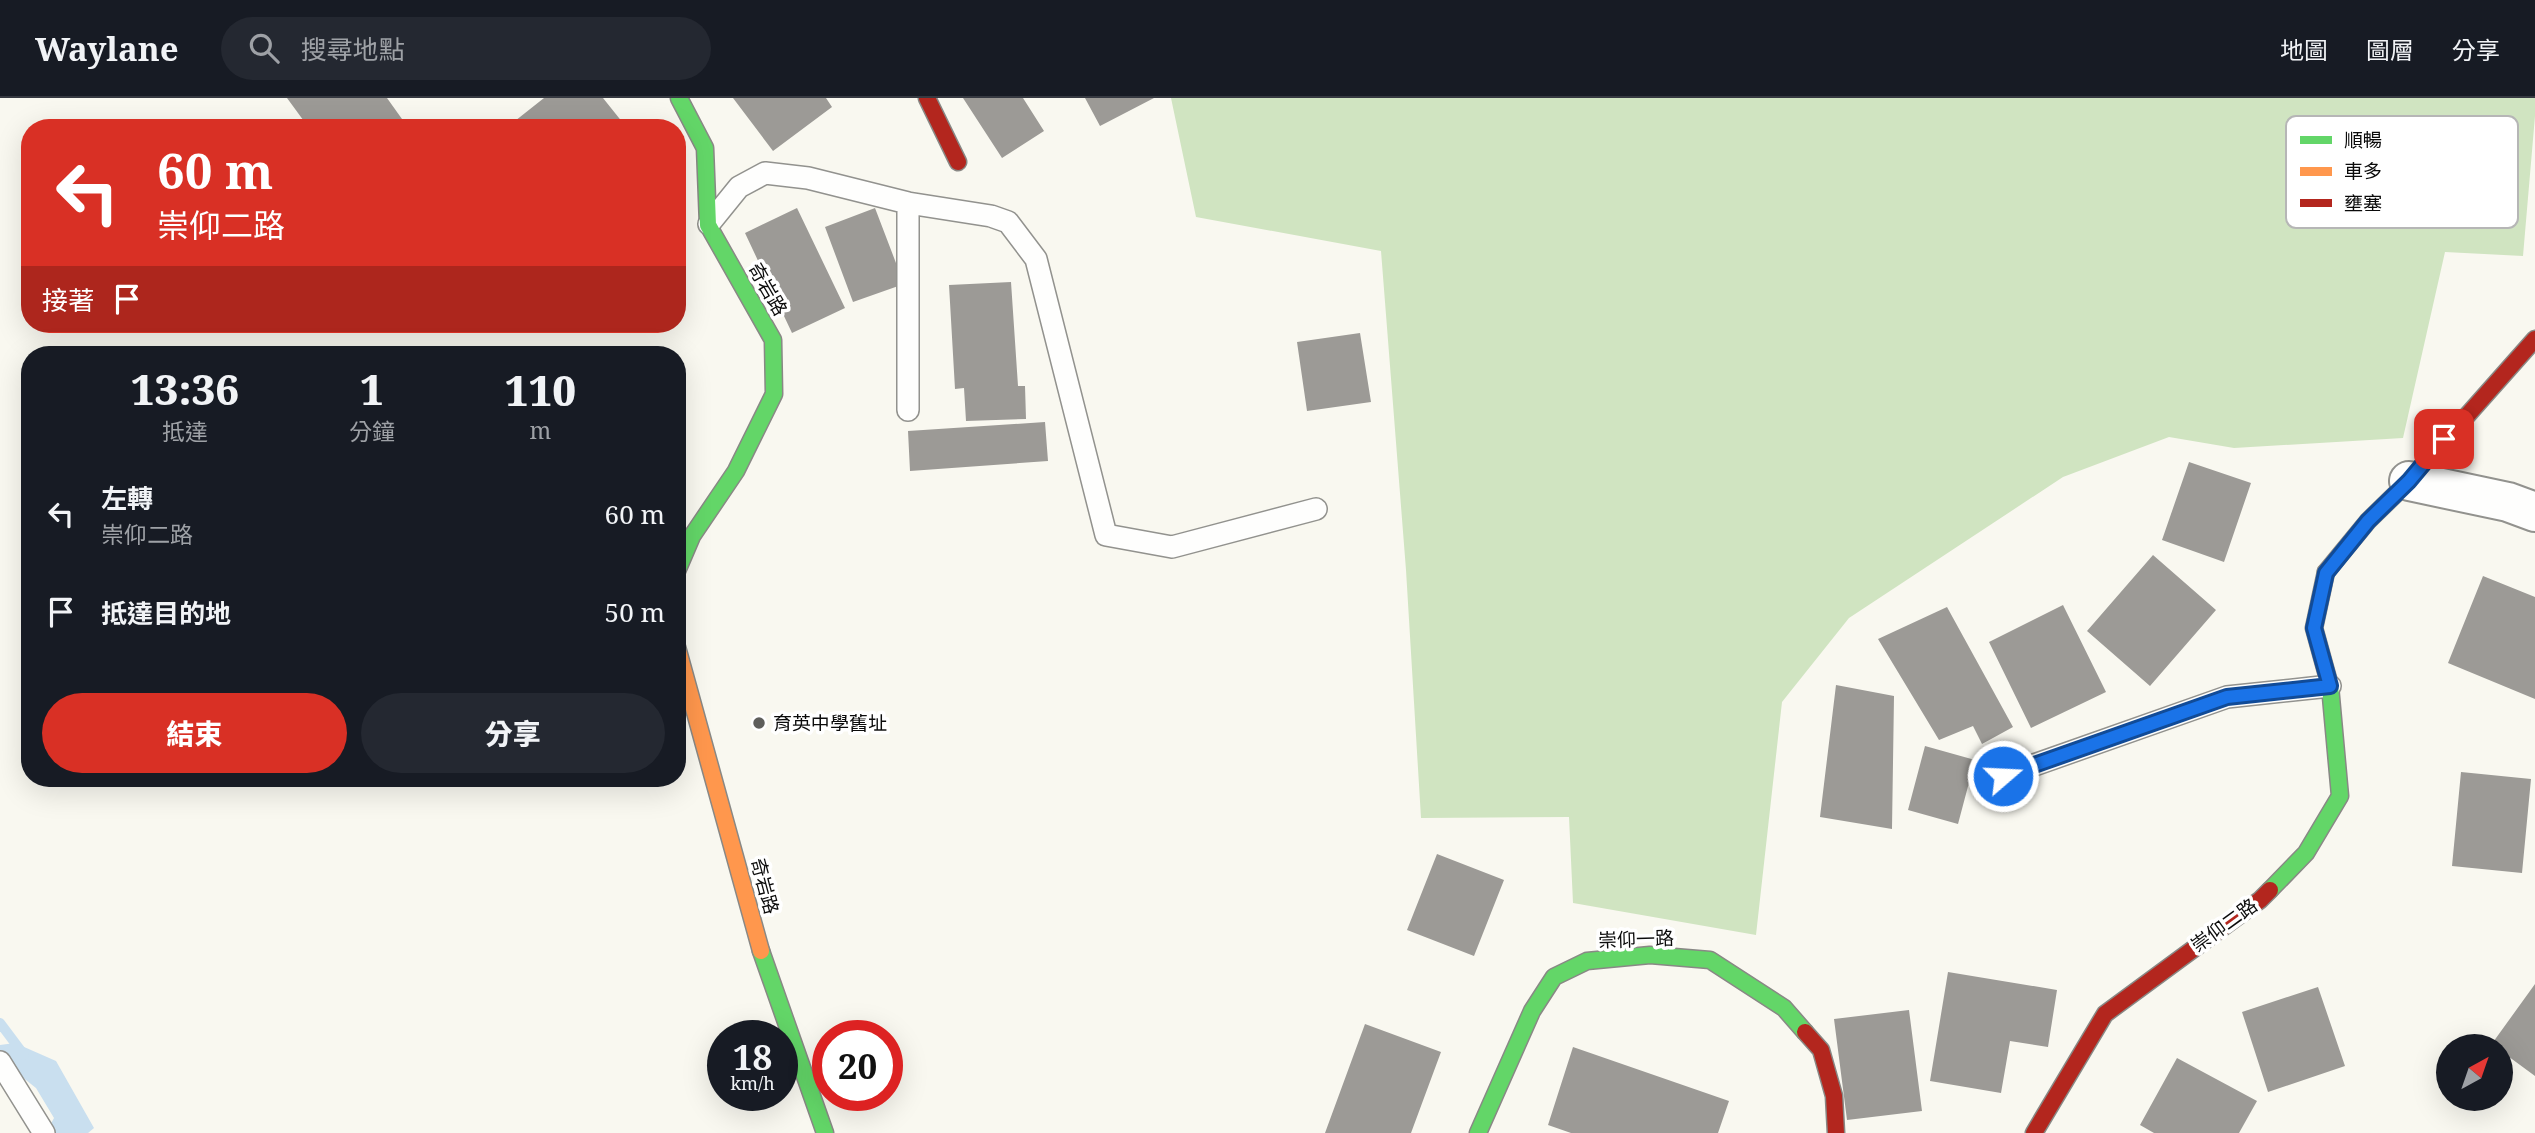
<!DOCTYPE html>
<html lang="zh-TW">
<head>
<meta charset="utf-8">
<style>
	body { margin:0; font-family:"Noto Serif","Noto Sans TC",serif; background:#242831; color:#f1f3f6; height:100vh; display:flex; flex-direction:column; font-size:26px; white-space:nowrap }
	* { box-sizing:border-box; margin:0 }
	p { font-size:23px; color:#9ea1a6 }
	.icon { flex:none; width:38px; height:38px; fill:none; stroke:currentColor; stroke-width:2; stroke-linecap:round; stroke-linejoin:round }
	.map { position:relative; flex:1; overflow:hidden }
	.sheet { position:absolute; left:21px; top:248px; width:665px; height:441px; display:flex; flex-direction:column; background:#171b24; border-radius:28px; box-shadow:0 7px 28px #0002 }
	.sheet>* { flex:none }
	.guide { position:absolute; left:21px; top:21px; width:665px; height:214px; border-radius:28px; box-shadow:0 7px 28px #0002; background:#d93025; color:#fff; overflow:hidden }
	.needle { width:46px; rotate:40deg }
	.controls { position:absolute; left:2436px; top:936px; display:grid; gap:14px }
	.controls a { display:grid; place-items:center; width:77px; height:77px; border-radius:50%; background:#171b24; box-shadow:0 7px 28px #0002; font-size:35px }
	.speed { position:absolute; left:707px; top:922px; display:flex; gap:14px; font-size:35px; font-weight:700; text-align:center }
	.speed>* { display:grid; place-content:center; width:91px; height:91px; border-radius:50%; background:#171b24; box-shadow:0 7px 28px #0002; line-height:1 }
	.speed small { font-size:18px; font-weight:400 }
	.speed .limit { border:10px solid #d22; background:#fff; color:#111 }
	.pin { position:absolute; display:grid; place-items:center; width:60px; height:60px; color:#fff; margin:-30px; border-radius:14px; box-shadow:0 4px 10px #0006 }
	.me { position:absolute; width:77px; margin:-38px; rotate:71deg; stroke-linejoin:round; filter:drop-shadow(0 0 5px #0008) }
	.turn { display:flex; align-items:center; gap:24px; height:147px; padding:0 21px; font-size:32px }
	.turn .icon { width:91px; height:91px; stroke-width:2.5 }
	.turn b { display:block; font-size:49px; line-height:60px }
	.then { display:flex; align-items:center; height:66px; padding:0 21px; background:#0003; gap:14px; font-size:26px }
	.eta { display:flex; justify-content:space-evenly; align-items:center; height:119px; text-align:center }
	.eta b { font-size:42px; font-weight:800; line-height:49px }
	.button { display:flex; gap:14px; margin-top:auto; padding:14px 21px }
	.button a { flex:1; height:80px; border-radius:42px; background:#d93025; color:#fff; font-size:28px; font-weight:800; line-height:80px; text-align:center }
	.button a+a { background:#242831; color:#f1f3f6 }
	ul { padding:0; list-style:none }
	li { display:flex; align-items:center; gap:21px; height:98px; padding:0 21px }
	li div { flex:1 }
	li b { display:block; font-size:26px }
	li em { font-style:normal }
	header { display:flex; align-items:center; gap:42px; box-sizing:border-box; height:98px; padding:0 35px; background:#171b24; border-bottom:2px solid #363941 }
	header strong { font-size:33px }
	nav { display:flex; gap:38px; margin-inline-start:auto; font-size:24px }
	.search { width:490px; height:63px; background:#242831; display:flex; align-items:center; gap:18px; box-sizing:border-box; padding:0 24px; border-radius:38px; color:#9ea1a6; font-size:26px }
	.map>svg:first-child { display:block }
	.forest { fill:#d0e4c1 }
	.water { fill:#c9dfef }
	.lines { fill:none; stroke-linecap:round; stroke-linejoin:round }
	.stream { stroke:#c9dfef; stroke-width:10 }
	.building { fill:#9c9a96 }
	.lane-casing { stroke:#92928e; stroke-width:24 }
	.street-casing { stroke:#92928e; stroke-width:42 }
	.fast-casing { stroke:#898885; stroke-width:19 }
	.slow-casing { stroke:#898885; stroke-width:19 }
	.jam-casing { stroke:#898885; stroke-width:19 }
	.lane { stroke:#fefefd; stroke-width:21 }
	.street { stroke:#fefefd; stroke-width:38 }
	.fast { stroke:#63d668; stroke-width:16 }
	.slow { stroke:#ff974d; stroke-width:16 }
	.jam { stroke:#b3261e; stroke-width:16 }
	.route-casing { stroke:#114b97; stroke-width:18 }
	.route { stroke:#1a73e8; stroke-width:12 }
	.poi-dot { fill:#5e5e5b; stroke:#fff; stroke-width:2.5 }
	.labels { text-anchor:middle; stroke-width:7; stroke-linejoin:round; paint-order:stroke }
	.street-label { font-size:19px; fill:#0b0b0b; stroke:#fff }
	.poi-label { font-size:19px; fill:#0b0b0b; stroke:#fff; text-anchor:start }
	.key { fill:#fff; stroke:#b6b6b6; stroke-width:2 }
	.key-label { font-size:19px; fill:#0b0b0b }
</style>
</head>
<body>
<header>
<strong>Waylane</strong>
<div class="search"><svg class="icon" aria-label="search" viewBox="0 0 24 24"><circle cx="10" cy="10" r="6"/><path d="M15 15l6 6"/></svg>搜尋地點</div>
<nav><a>地圖</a><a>圖層</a><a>分享</a></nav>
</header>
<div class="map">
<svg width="2535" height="1035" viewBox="0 0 2535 1035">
	<rect width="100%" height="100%" fill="#f9f8f0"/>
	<path class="forest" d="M1171 0H2535V18L2523 158 2445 154 2403 340 2234 350 2169 339 2063 379 1849 520 1782 604 1756 837 1573 805 1569 719 1421 720 1406 472 1381 153 1196 119Z"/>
	<path class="water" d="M15 945 56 963 94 1030 88 1035H46L54 1020 36 990 12 971 0 974V947Z"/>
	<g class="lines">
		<path class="stream" d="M0 925 24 957"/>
	</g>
	<path class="building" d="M287 0H387L407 28 403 30H309Z
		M544 0H603L627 30H506Z
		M733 0H826L832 9 773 53Z
		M963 0H1023L1044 33 1002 60Z
		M1085 0H1154L1100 28Z
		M797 110 845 210 792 235 745 135Z
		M875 110 904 186 853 204 825 129Z
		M1011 184 1018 288H1025L1026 321 966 323 964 290 955 291 949 187Z
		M1360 235 1371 304 1307 313 1297 244Z
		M1045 324 1048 363 910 373 908 333Z
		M2189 364 2251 385 2224 464 2162 442Z
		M2153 457 2216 512 2150 588 2087 533Z
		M2483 478 2535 499V601L2448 565Z
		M2063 507 2106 594 2031 630 1989 544Z
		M1947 509 2013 629 1982 646 1973 628 1939 642 1878 541Z
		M1836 587 1894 598 1892 731 1820 719Z
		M1925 648 1975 662 1958 726 1908 712Z
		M2461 674 2531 681 2522 775 2452 768Z
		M1437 756 1504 782 1474 858 1407 832Z
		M1948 874 2057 892 2048 949 2010 943 2001 995 1930 983Z
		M2535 886V978L2501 953V948L2491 947Z
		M2318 889 2345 968 2268 994 2242 914Z
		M1909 912 1922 1013 1847 1022 1834 921Z
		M1365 926 1441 954 1411 1035H1325Z
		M1573 949 1729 1003 1718 1035H1571L1548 1027Z
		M2177 960 2257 1003 2239 1035H2154L2140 1027Z"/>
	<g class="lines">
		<g class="lane-casing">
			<path id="lane" d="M709 126 739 89 765 75 808 80 908 105 991 118 1008 124 1036 161 1106 437 1172 449 1316 411
				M908 312V105
				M2003 678 2227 599 2330 588
				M0 964 44 1035"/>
		</g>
		<g class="street-casing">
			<path id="street" d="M2409 383 2508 404 2535 414"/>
		</g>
		<g class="fast-casing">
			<path id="fast" d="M677 473 692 438 736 373 774 296 773 242 708 127 705 50 679 0
				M2270 792 2306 755 2340 698 2330 588 2314 530 2326 474
				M761 853 825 1035
				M1478 1035 1532 913 1554 879 1587 863 1650 857 1710 862 1784 910 1805 934"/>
		</g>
		<g class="slow-casing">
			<path id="slow" d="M677 549 761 853"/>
		</g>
		<g class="jam-casing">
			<path id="jam" d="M927 0 958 64
				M2326 474 2368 423 2409 383 2535 241
				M1805 934 1821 952 1834 998 1836 1035
				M2034 1035 2105 916 2260 802 2270 792"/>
		</g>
		<use href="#lane" class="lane"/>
		<use href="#street" class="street"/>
		<use href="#fast" class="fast"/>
		<use href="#slow" class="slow"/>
		<use href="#jam" class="jam"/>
	</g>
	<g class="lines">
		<g class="route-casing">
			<path id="route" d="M2003 678 2227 599 2330 588 2314 530 2326 475 2368 423 2409 383 2444 341"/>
		</g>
		<use href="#route" class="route"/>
	</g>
	<circle class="poi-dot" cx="759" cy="625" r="7"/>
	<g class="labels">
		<g class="street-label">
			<text transform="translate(768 191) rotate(60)" y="7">奇岩路</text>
			<text transform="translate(765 788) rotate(75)" y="7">奇岩路</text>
			<text transform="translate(2224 827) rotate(-36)" y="7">崇仰二路</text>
			<text transform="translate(1636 841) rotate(-2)" y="7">崇仰一路</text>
		</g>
		<g class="poi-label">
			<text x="773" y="632">育英中學舊址</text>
		</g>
	</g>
	<rect x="2286" y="18" width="232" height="112" rx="10" class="key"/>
	<rect x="2300" y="38" width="32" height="8" fill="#63d668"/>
	<rect x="2300" y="69" width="32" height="9" fill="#ff974d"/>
	<rect x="2300" y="101" width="32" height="8" fill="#b3261e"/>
	<g class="key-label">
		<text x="2344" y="49">順暢</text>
		<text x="2344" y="80">車多</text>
		<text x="2344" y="112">壅塞</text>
	</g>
</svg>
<div class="controls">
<a><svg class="needle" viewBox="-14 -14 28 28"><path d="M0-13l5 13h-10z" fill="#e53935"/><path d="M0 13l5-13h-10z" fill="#9ea1a6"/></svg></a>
</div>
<div class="speed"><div>18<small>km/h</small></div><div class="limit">20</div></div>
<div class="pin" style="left:2444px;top:341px;background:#d93025"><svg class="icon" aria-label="arrive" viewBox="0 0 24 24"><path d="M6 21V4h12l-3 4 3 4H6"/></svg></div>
<svg class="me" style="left:2003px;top:678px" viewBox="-20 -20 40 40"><circle r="17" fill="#1a73e8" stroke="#fff" stroke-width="3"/><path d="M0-11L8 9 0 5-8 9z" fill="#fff"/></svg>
<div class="guide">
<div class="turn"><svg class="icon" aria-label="left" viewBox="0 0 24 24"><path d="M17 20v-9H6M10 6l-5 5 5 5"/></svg><div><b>60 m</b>崇仰二路</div></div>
<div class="then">接著<svg class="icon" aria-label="arrive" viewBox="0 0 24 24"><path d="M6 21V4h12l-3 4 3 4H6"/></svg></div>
</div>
<section class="sheet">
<div class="eta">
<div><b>13:36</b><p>抵達</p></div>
<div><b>1</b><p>分鐘</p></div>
<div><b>110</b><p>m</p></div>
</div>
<ul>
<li><svg class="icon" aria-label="left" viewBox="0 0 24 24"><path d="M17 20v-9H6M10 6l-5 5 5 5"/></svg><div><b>左轉</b><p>崇仰二路</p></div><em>60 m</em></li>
<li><svg class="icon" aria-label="arrive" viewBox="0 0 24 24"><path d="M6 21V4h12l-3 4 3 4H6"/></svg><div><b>抵達目的地</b></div><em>50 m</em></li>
</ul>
<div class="button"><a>結束</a><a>分享</a></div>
</section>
</div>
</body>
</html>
